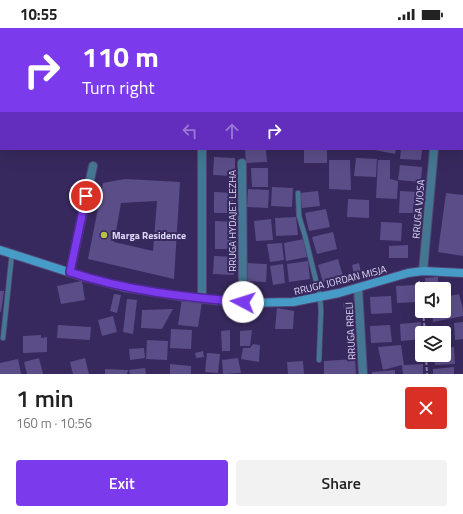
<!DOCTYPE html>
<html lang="en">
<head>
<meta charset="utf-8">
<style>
	body { margin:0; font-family:"Titillium Web",sans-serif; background:#f2f2f2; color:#222; height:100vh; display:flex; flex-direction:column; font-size:15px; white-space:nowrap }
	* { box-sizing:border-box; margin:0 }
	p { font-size:13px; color:#767676 }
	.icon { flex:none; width:22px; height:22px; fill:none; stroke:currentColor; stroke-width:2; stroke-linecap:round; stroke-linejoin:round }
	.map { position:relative; height:346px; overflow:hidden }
	.sheet { display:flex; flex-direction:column; background:#fff; flex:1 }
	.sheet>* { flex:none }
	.top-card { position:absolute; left:0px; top:0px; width:463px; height:122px; box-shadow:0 4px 16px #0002; background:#7c3aed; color:#fff; overflow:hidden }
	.buttons { position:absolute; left:415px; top:254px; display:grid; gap:8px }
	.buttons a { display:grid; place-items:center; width:36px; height:36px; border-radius:4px; background:#fff; box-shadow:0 4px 16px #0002; font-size:20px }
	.pin { position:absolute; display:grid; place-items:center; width:34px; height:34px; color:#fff; margin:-17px; border:2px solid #fff; border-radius:50%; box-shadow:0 1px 4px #0007 }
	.me { position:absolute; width:44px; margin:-22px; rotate:275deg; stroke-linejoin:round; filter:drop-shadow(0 0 3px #0008) }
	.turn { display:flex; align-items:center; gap:14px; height:84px; padding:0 16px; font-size:18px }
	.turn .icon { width:52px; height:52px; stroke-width:2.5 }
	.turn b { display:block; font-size:28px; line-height:34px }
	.lanes { display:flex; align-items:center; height:38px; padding:0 16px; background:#0003; justify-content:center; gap:20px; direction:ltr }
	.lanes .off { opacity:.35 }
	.round { display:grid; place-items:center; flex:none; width:42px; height:42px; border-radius:4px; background:#f2f2f2 }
	.head { display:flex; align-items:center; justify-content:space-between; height:68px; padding:0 16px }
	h1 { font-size:24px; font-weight:600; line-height:30px }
	.button { display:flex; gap:8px; margin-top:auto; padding:8px 16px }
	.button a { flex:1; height:46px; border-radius:4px; background:#7c3aed; color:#fff; font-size:16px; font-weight:600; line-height:46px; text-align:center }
	.button a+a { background:#f2f2f2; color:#222 }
	.status { display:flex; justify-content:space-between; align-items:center; height:28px; padding:0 20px; background:#fff; direction:ltr }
	.status svg { height:11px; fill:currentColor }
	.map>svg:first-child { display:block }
	.building { fill:#5b4d88; fill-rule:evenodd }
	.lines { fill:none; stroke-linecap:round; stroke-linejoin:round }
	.lane-casing { stroke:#524576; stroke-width:6 }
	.street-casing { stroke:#524576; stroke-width:10 }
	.secondary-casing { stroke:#524576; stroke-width:10 }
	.path { stroke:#8b81ab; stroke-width:2; stroke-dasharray:4 2; stroke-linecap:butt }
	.lane { stroke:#457792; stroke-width:4.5 }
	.street { stroke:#457792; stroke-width:8 }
	.secondary { stroke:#469cc7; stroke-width:8 }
	.route-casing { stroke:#51269a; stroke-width:10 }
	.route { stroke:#7c3aed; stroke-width:7 }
	.poi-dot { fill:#b7c147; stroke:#37295d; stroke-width:1.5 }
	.labels { text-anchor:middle; stroke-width:4; stroke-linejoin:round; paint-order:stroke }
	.street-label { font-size:10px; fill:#dfd9f9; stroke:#37295d }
	.poi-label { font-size:10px; font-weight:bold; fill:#dfd9f9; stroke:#37295d; text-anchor:start }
</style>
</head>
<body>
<div class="status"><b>10:55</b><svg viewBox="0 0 49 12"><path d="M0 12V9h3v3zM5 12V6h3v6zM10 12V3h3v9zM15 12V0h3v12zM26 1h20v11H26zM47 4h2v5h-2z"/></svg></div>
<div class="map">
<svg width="463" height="346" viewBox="0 0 463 346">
	<rect width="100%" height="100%" fill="#37295d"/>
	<path class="building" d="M245 121H266L267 134 246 135Z
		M304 121H327V135H304Z
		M375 121H396L395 126 375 122Z
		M401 121H422L421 132 400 131Z
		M214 129 235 130V148L213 147Z
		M356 130 377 131 376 149 354 148Z
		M329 132H350L351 162 329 161Z
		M378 132H390V151L398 153 397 171 376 170Z
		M400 137 422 139 421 154 398 152Z
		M251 140H268V159H252Z
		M125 151 180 154 174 251 88 231 103 155ZM157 173 153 223 114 214 121 175Z
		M272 159 293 160 292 179 271 178Z
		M248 161 269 162 268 180 247 179Z
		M318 163 320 178 302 180 300 165Z
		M400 163 418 164 417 178H413V185H399Z
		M214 164 233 165V185H214Z
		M446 165 463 167V228L438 224Z
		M348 171 369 172V190L347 189Z
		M326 181 330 199 309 203 305 185Z
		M296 189 298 207 276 208 275 190Z
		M271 191 273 212 256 213 254 193Z
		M215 193 237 194 236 221H215Z
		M381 194 402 195 401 213 380 212Z
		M333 204 337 221 317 226 312 209Z
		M304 211 307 229 286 233 284 215Z
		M282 215 284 232 270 234 267 216Z
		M408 217V230H389V218Z
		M214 228 235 229 234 247 213 246Z
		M338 231 343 248 323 254 318 237Z
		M308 233 310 251 289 254 287 236Z
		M246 235 267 236 266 254 245 253Z
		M359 235 362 250 355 251 352 237Z
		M283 236 285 255 273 257 270 238Z
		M438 249V261H426L425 250Z
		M82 253 85 272 61 276 57 258Z
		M417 257 418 274 397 275 396 258Z
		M0 263H4L1 284H0Z
		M114 266 121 267 117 285 110 283Z
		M459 266 463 281V288L433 294 432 283H444V269Z
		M391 268 392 285 371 286 370 269Z
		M127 271 137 272 133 306 123 304Z
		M182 271 202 274 198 299 178 297Z
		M350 274 351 281 344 282 343 275Z
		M277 280 294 283 293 301H275Z
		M173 281 162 301 141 300 142 282Z
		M113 288 117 304 102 308 98 292Z
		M421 294 422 311 401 313 400 296Z
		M463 294V311L455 312 454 295Z
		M58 297 91 299 90 312 57 310Z
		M390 297 392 314 371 315 370 298Z
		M171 301 192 302 191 321 170 320Z
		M230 302V323H222L221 303Z
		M252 302 250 318H240V303Z
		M41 307V310L47 309V324L23 325V308Z
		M147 312 168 313 167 332 146 331Z
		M253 316 260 317 259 334 241 331 243 320H250Z
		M401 317 404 337 423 336V346H403L402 337 383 342 378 319Z
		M454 319 455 336 435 337 434 327H444V320Z
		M144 320 145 330 130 332 129 321Z
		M203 323 204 329 196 330 195 325Z
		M207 325 220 326 218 345 205 344Z
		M39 330 43 346H27L24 334Z
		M85 330 89 346H73L70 334Z
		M238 330 241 345 223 346 222 332Z
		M18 331 21 346H0V335Z
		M355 331 356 346H324V333Z
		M303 333 304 346H288L287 334Z
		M170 336 191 338V346H170Z
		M454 339V346H433V341Z
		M145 340 146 346H130L129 342Z
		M105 341 128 342 127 346H105Z
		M395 342V346H372V344Z"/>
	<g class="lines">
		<g class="lane-casing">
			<path id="lane" d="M352 1V0
				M462 7H463
				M298 165 299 188 305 208 320 269 321 283 319 332
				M3 310 12 225"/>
		</g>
		<g class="street-casing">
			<path id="street" d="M436 0 441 1
				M242 135 243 275
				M423 243 434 121
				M70 244 93 138
				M358 260 363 346
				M202 271V121"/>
		</g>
		<g class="secondary-casing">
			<path id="secondary" d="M0 222 84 249 123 259 185 269 243 275 293 274 339 265 408 245 423 243 463 245"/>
		</g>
		<path class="path" d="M453 1 455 0
			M419 253 422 276
			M423 283 425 305
			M426 327 427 346"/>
		<use href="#lane" class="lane"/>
		<use href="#street" class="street"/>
		<use href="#secondary" class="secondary"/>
	</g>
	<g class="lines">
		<g class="route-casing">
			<path id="route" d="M86 168 70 244C127 263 185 269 243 274"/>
		</g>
		<use href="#route" class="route"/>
	</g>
	<circle class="poi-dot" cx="104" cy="207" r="4"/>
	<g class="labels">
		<g class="street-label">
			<text transform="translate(418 181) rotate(-85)" y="4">RRUGA VJOSA</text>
			<text transform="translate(232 193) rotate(-90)" y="4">RRUGA HYDAJET LEZHA</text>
			<text transform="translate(340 252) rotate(-14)" y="4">RRUGA JORDAN MISJA</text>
			<text transform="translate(350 303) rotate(-93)" y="4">RRUGA RRELI</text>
		</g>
		<g class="poi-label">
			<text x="112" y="211">Marga Residence</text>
		</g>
	</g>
</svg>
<div class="buttons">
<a><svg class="icon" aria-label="sound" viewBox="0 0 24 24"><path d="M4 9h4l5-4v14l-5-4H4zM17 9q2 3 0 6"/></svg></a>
<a><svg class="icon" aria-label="layers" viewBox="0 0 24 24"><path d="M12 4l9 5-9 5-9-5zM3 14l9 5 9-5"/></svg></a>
</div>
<div class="pin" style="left:86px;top:168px;background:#d93025"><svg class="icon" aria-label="arrive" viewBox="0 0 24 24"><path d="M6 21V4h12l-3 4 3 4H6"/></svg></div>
<svg class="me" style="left:243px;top:274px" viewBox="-20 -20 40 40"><circle r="19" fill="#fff"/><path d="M0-13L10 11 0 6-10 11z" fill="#7c3aed"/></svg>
<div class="top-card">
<div class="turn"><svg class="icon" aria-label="right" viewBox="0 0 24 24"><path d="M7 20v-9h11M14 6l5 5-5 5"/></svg><div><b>110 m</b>Turn right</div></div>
<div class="lanes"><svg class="icon off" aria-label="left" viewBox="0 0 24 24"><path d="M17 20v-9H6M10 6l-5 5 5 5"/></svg><svg class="icon off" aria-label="ahead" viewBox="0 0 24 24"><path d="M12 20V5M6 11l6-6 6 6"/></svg><svg class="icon" aria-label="right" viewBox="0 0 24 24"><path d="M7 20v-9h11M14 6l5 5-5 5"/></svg></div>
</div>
</div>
<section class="sheet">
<div class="head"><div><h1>1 min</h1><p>160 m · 10:56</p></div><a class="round" style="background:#d93025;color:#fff"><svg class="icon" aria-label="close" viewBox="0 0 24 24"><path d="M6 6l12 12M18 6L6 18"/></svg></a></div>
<div class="button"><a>Exit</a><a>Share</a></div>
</section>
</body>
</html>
